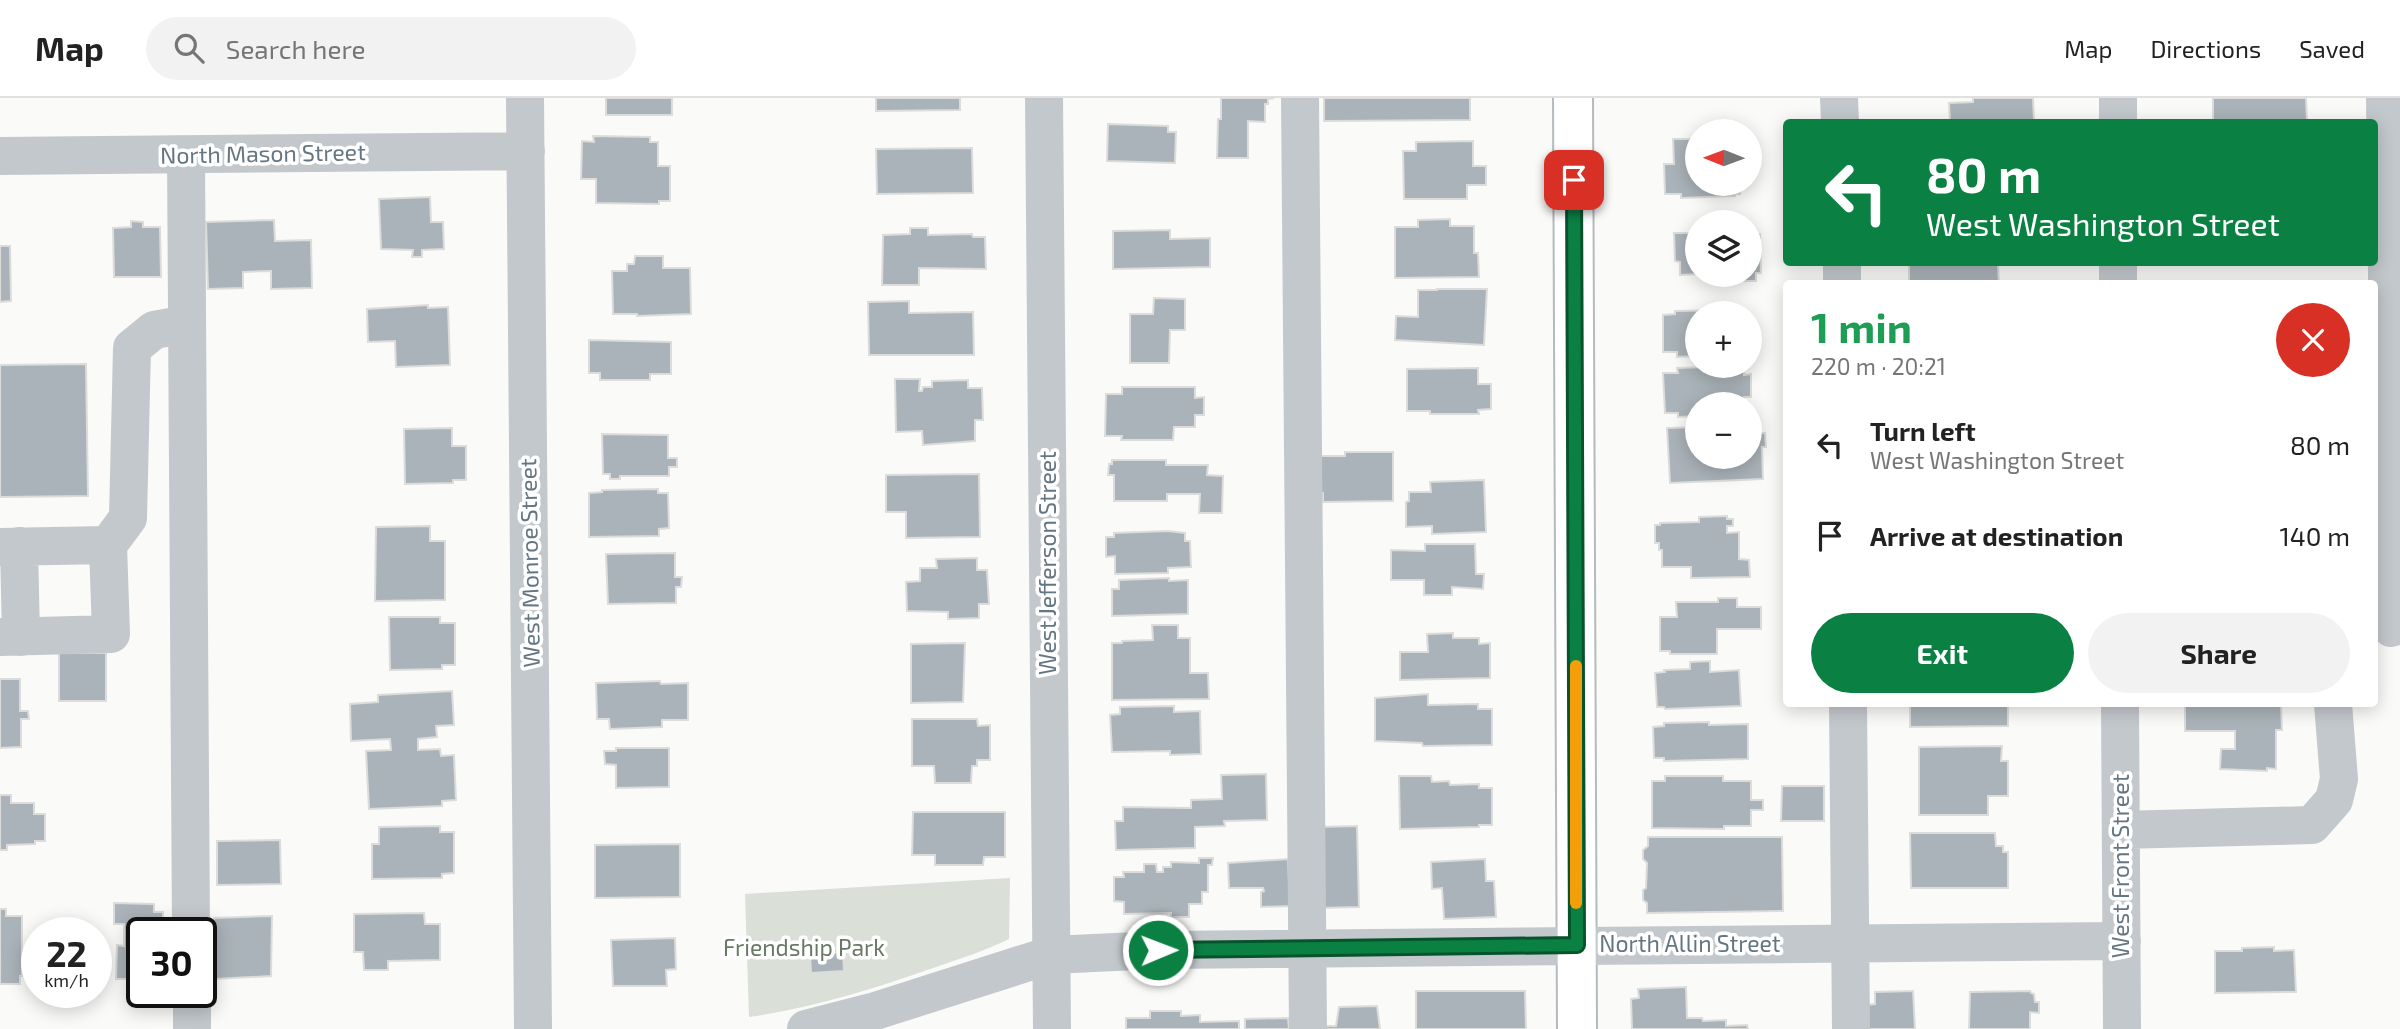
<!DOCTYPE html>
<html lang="en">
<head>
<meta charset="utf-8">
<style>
	body { margin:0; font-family:"Exo 2",sans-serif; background:#f2f2f2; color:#222; height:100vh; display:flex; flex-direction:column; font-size:26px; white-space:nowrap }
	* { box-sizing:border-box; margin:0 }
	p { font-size:23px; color:#767676 }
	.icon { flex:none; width:38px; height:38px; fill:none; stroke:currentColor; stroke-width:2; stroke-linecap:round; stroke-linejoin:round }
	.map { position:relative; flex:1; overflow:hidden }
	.sheet { position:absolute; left:1783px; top:182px; width:595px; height:427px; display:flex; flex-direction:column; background:#fff; border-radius:7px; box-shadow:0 4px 18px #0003 }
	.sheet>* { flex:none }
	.top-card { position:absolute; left:1783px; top:21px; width:595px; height:147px; border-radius:7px; box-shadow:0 4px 18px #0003; background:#0b8043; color:#fff; overflow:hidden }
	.needle { width:46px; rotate:271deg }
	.fabs { position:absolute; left:1685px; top:21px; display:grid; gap:14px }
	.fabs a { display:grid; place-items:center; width:77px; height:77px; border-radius:50%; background:#fff; box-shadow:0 4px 18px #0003; font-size:35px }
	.speed { position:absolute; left:21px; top:819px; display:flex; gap:14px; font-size:35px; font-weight:700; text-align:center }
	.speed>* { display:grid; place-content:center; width:91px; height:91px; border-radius:50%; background:#fff; box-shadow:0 4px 18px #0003; line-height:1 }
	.speed small { font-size:18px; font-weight:400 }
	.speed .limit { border:4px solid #111; border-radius:10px; background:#fff; color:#111 }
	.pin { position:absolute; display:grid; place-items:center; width:60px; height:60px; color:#fff; margin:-30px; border-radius:14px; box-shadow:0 4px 10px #0006 }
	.me { position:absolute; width:77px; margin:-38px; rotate:89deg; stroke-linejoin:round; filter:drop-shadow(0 0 5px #0008) }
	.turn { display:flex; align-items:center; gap:24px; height:147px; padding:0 28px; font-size:32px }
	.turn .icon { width:91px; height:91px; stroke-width:2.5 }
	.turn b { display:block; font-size:49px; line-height:60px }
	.round { display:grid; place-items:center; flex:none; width:74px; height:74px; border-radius:37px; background:#f2f2f2 }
	.headline { display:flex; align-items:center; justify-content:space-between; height:119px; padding:0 28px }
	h1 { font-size:42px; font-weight:700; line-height:52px; color:#1e9e55 }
	.action { display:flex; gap:14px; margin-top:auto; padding:14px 28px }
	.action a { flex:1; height:80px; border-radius:42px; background:#0b8043; color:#fff; font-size:28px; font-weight:700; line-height:80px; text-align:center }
	.action a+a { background:#f2f2f2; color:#222 }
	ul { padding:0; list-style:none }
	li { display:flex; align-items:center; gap:21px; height:91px; padding:0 28px }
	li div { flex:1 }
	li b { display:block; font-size:26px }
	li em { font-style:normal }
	header { display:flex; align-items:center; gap:42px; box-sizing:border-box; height:98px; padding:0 35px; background:#fff; border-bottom:2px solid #e0e0e0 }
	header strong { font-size:33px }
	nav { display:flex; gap:38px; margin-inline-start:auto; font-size:24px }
	.search { width:490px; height:63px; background:#f2f2f2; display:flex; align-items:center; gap:18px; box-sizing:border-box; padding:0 24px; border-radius:38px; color:#767676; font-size:26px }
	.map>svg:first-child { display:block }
	.green { fill:#dadfd7 }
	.building { fill:#aab3b9; stroke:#dcdcda; stroke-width:2 }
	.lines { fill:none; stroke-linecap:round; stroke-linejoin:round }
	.major-casing { stroke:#b5babe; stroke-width:42 }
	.minor { stroke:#c3c8cc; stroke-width:38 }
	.major { stroke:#fff; stroke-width:38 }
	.route-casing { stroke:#07532c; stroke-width:18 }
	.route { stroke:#0b8043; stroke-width:12 }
	.slow { stroke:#f59e0b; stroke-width:12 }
	.labels { text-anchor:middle; stroke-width:7; stroke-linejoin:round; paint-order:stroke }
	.street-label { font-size:23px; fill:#657683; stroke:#fff }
	.park-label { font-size:23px; fill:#687a64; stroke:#fff }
</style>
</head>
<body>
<header>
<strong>Map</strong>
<div class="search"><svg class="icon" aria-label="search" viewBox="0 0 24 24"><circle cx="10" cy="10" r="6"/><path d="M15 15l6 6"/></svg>Search here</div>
<nav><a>Map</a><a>Directions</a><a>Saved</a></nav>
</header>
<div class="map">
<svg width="2400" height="931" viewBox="0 0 2400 931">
	<rect width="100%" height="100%" fill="#fafaf8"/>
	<path class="green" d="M1010 780 1009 841C985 853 959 861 933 870 873 891 813 910 749 919L745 796Z"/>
	<path class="building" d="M606 0H672V17H606Z
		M876 0H960V12L876 13Z
		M1221 0H1274L1268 1V6H1265V24L1248 23V60H1217L1218 21H1221Z
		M1324 0H1470V22L1324 23Z
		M1973 0H2033L2034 22H2021V24H1950L1949 5 1973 4Z
		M2213 0H2306L2307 24H2213Z
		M1108 26 1168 28V34H1176L1175 65 1107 63Z
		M593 38 650 39V44H658V68H670V103H659V106L596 105V81H581L582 43 594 44Z
		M1673 41H1698V86H1740V96H1735V98L1681 100V96H1665L1664 66H1674Z
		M1473 43V68H1486V87H1467V101H1404L1403 53H1416V44Z
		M972 50 973 95 877 96 876 51Z
		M430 99 431 124H443L444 151 422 152V159H412L413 152 381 151 379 101Z
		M1450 121V128H1474V155H1478L1479 179 1395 180V129H1418V122Z
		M274 122 275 143 311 142 312 190 271 191V173L243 174V190L208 191 206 124Z
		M131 123 143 124V129H160L161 179H114L113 130 131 129Z
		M910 130H928V137L972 136 973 139H985L986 171 919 170V187H882L883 137 910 136Z
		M1170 132V141L1210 140V169L1113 171V133Z
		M1674 135H1698V176L1680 177V164L1675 163Z
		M1750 136H1760L1761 175H1756V183H1708V177H1750Z
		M0 148H10L11 203 0 204Z
		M635 158H663V170H690L691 216 637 218V216H613L612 173H627V166H634Z
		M1909 164H2005V167H1998L1999 186H1909Z
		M1437 191H1487L1484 247 1395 242 1396 218 1418 219V192H1437Z
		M1154 200 1185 201V232H1170L1169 265H1130V216H1153Z
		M909 203V215L973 214 974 257H869L868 204Z
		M428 207V210L448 209 450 267 396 269 395 243 368 244 367 211Z
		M1731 212 1732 215H1698V258L1677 259V254H1663V217L1675 216V213Z
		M589 242 671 244V276H650V282H600V275H589Z
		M86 266 88 398 0 399V267Z
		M1731 268 1732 271H1744V277L1751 276V299H1744V306H1698V318L1678 319V315H1665L1663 275H1678L1677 270Z
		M1478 270V286H1491V311L1478 312 1479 316H1430V313H1407V271Z
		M895 281H920L919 293H922L923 289H932V283L968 282V290H982L983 322H975V343L923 347 922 333 896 334Z
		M1122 289H1195V300L1204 299V317H1195V329H1174L1173 342H1121L1122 338H1105L1106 296H1122Z
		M1698 329V359H1750V332L1758 331 1759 335H1765L1766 349H1762L1763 381 1670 385 1667 330Z
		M452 330V348H466V382H453V385L405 386 404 331Z
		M602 336 668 337V360H677V369H669V378H620V381H610V376H603Z
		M1345 354H1393V403L1323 404V395H1314L1321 358H1345Z
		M1112 362H1166V367H1208L1207 377 1223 378 1222 415H1199L1200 396H1167V403H1114V377H1108L1109 366H1112Z
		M979 376 980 439 906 440V414H886V377Z
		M1484 382 1486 434 1432 436V428L1406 429V404L1409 403V394H1431L1430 384Z
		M658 391V395H668L669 430 659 431V438L589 439V395L602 394V392Z
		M1727 418V421H1733V428H1727V435L1739 434V461L1749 462 1750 479 1691 480V469H1662V452H1659V445H1655V427H1660V425L1699 424V419Z
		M430 428V443H445V502L375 503 376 429Z
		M1168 433 1185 435V443H1190L1191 469 1168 470V475L1115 476V458L1106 459V439H1114V435Z
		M1425 446H1475L1476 476H1484L1483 491 1452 489V497H1424V482H1391V452L1425 453Z
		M675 455V479H682L681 489H676V505L608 506 606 456Z
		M977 460V472H987L989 506H979V520L948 521V514L907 513 906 484 920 483V470H937L936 461Z
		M1169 480V483L1188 482V516L1112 518V491H1119V482Z
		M1718 500H1737V509H1761V531H1717V556H1670V553H1660V519H1677L1676 504H1718Z
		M389 519H440V525H455V567H442V571L390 572Z
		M1152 527H1178V540H1190V575H1208L1209 601 1112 602V545H1122V543L1153 542Z
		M1453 535V540H1479V546L1490 545V580L1400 582V554H1428L1427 536Z
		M965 545 963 604 911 605V546Z
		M59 555H106V603H59Z
		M1710 563V574L1739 572 1741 608 1665 611 1664 609H1657L1655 575 1665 574 1664 572 1690 571V564Z
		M0 581H20V613H28L29 621H21V649L0 650Z
		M660 583 661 586 688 585V622H662V629L610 631 609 621H597L596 585Z
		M452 593 454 627 436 628 437 639 418 641V652L440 651 441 658 454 657 456 702 442 703V708L369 711 366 653 391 652 390 641 351 643 350 606 378 604V597Z
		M1428 596V607L1478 606V611H1492V647L1423 648 1422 645 1375 643V600Z
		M1910 606H2008V628L1910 629Z
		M2185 606H2281L2282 632H2276V671L2267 670V673L2220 671 2221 651H2235V633H2185Z
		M1174 608V614L1200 613 1201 656 1170 657V653L1112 654 1110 617 1120 616V609Z
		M912 621H977L978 628 990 627V662H977V668H972L971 685H935L934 668H912Z
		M1709 624V627L1748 626V661L1664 663V660H1654L1653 629 1664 628V625Z
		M2002 648 2001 663H2008V698H1988V717H1919V649Z
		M616 650H669V689L616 690V667L605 666 604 653H616Z
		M1266 676 1267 722 1224 723 1225 728 1195 729V750L1116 752 1115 723H1123V709L1191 710V702L1222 701 1221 677Z
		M1399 678H1431L1432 684 1449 683 1450 687 1479 686V690H1492V727H1479V729L1400 731Z
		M1665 678H1723V683H1751V702H1763V712H1751V728H1724V731L1652 730V683H1665Z
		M1782 688H1824V723H1781Z
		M0 697H11V705H34V716H45V743H35V746L7 747V752H0Z
		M913 714H1005V759H984L983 767H935V757H912Z
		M440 728V734H454V775L442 776V780L372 781V746H379V729Z
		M1357 728 1359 809 1319 810 1317 729Z
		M1910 735H1995L1996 748H2003V754H2008V790H1911Z
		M1648 739H1782L1783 813 1647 815V805L1643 802V792L1646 790 1647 765 1643 761V752L1648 748Z
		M280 742 281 786 217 787V743Z
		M680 746V799L595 800V747Z
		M1199 760H1213L1212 767H1208V794H1202V806H1189V819H1171V815L1124 816V804L1114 803V779H1124L1123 774H1144V766H1156L1157 774H1163V769H1171V764L1199 765Z
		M1288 761 1290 808 1261 809V794L1264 793 1263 790H1229L1228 765Z
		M1485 761 1486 783H1494L1496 819 1444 821 1442 790 1432 791 1431 764Z
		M114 805 154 806V814H163V824H154V835H142V889H129V881H116L117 847 124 848V826H114Z
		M0 811H6V818H22V878H20V886H0Z
		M424 815 425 826H440V862L388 863V872H364L363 854H354V816Z
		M272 818 271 878 215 881 214 820Z
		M675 840 676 871 666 872 667 888H613L611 842Z
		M2274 849V853L2294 852 2296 894 2215 895V853H2242V850Z
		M843 854 844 873 811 875 810 856Z
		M1686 889 1687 920H1702L1703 923 1726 922V928L1747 927 1748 931H1632L1631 901 1639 900 1638 891Z
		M1416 893H1525L1526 931H1416Z
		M1913 893 1915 931H1866V907L1875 906V894Z
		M2030 893 2031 895 2034 896 2035 904H2039V915L2030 914V931H1969L1970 894Z
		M1377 908 1380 931H1320V928H1336L1339 909Z
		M1150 913H1181V918L1200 917V924L1239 923V931H1126V920H1150Z
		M1288 920 1289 931H1245V921Z"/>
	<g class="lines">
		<g class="major-casing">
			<path id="major" d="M1573 0 1577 931"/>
		</g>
		<path class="minor" d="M525 0 533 931
			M1044 0 1052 931
			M1300 0 1308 931
			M1839 0 1840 24
			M2118 0V24
			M2385 0 2391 530
			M186 57 191 835
			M0 58 526 53
			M1842 164V186
			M2118 164V186
			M108 447 128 420 132 250 154 232 187 226
			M19 448 21 539
			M0 449 108 447 111 536 0 539
			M1848 606 1851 931
			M2120 606 2122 931
			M2121 732 2312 727 2334 702 2339 681 2333 606
			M192 894V931
			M806 931 872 914 1051 857 1158 852 2122 843"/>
		<use href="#major" class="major"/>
	</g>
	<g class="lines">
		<g class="route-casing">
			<path id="route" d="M1158 852 1577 847 1574 82"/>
		</g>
		<use href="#route" class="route"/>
		<path class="slow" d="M1576 568V805"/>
	</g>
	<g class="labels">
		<g class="street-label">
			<text transform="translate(263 56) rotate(-1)" y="8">North Mason Street</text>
			<text transform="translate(530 465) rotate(-91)" y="8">West Monroe Street</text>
			<text transform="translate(1048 465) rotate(-90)" y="8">West Jefferson Street</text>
			<text transform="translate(2121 768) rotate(-90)" y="8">West Front Street</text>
			<text x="1690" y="854">North Allin Street</text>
		</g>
		<g class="park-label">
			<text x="804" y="858">Friendship Park</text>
		</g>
	</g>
</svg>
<div class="fabs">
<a><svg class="needle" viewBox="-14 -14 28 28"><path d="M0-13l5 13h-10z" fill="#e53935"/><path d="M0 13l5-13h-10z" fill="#767676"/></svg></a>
<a><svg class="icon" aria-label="layers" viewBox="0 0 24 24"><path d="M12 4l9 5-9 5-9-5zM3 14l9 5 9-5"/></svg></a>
<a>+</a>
<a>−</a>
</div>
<div class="speed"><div>22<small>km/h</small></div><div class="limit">30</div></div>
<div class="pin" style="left:1574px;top:82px;background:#d93025"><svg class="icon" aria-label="arrive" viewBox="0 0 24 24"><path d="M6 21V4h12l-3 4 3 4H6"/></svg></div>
<svg class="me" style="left:1158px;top:852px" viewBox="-20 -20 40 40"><circle r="17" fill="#0b8043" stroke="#fff" stroke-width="3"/><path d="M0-11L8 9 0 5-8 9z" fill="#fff"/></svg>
<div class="top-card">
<div class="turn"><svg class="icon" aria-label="left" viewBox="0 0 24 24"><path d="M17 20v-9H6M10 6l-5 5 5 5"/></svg><div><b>80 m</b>West Washington Street</div></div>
</div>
<section class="sheet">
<div class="headline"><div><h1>1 min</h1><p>220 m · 20:21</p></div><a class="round" style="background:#d93025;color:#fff"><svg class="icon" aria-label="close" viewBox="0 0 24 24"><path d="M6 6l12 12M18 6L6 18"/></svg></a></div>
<ul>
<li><svg class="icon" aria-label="left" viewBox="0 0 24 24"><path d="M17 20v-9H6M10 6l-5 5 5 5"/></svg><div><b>Turn left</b><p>West Washington Street</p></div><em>80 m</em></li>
<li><svg class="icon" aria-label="arrive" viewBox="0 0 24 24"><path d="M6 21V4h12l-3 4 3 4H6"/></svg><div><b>Arrive at destination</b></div><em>140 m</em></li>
</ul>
<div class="action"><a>Exit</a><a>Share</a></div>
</section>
</div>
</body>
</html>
